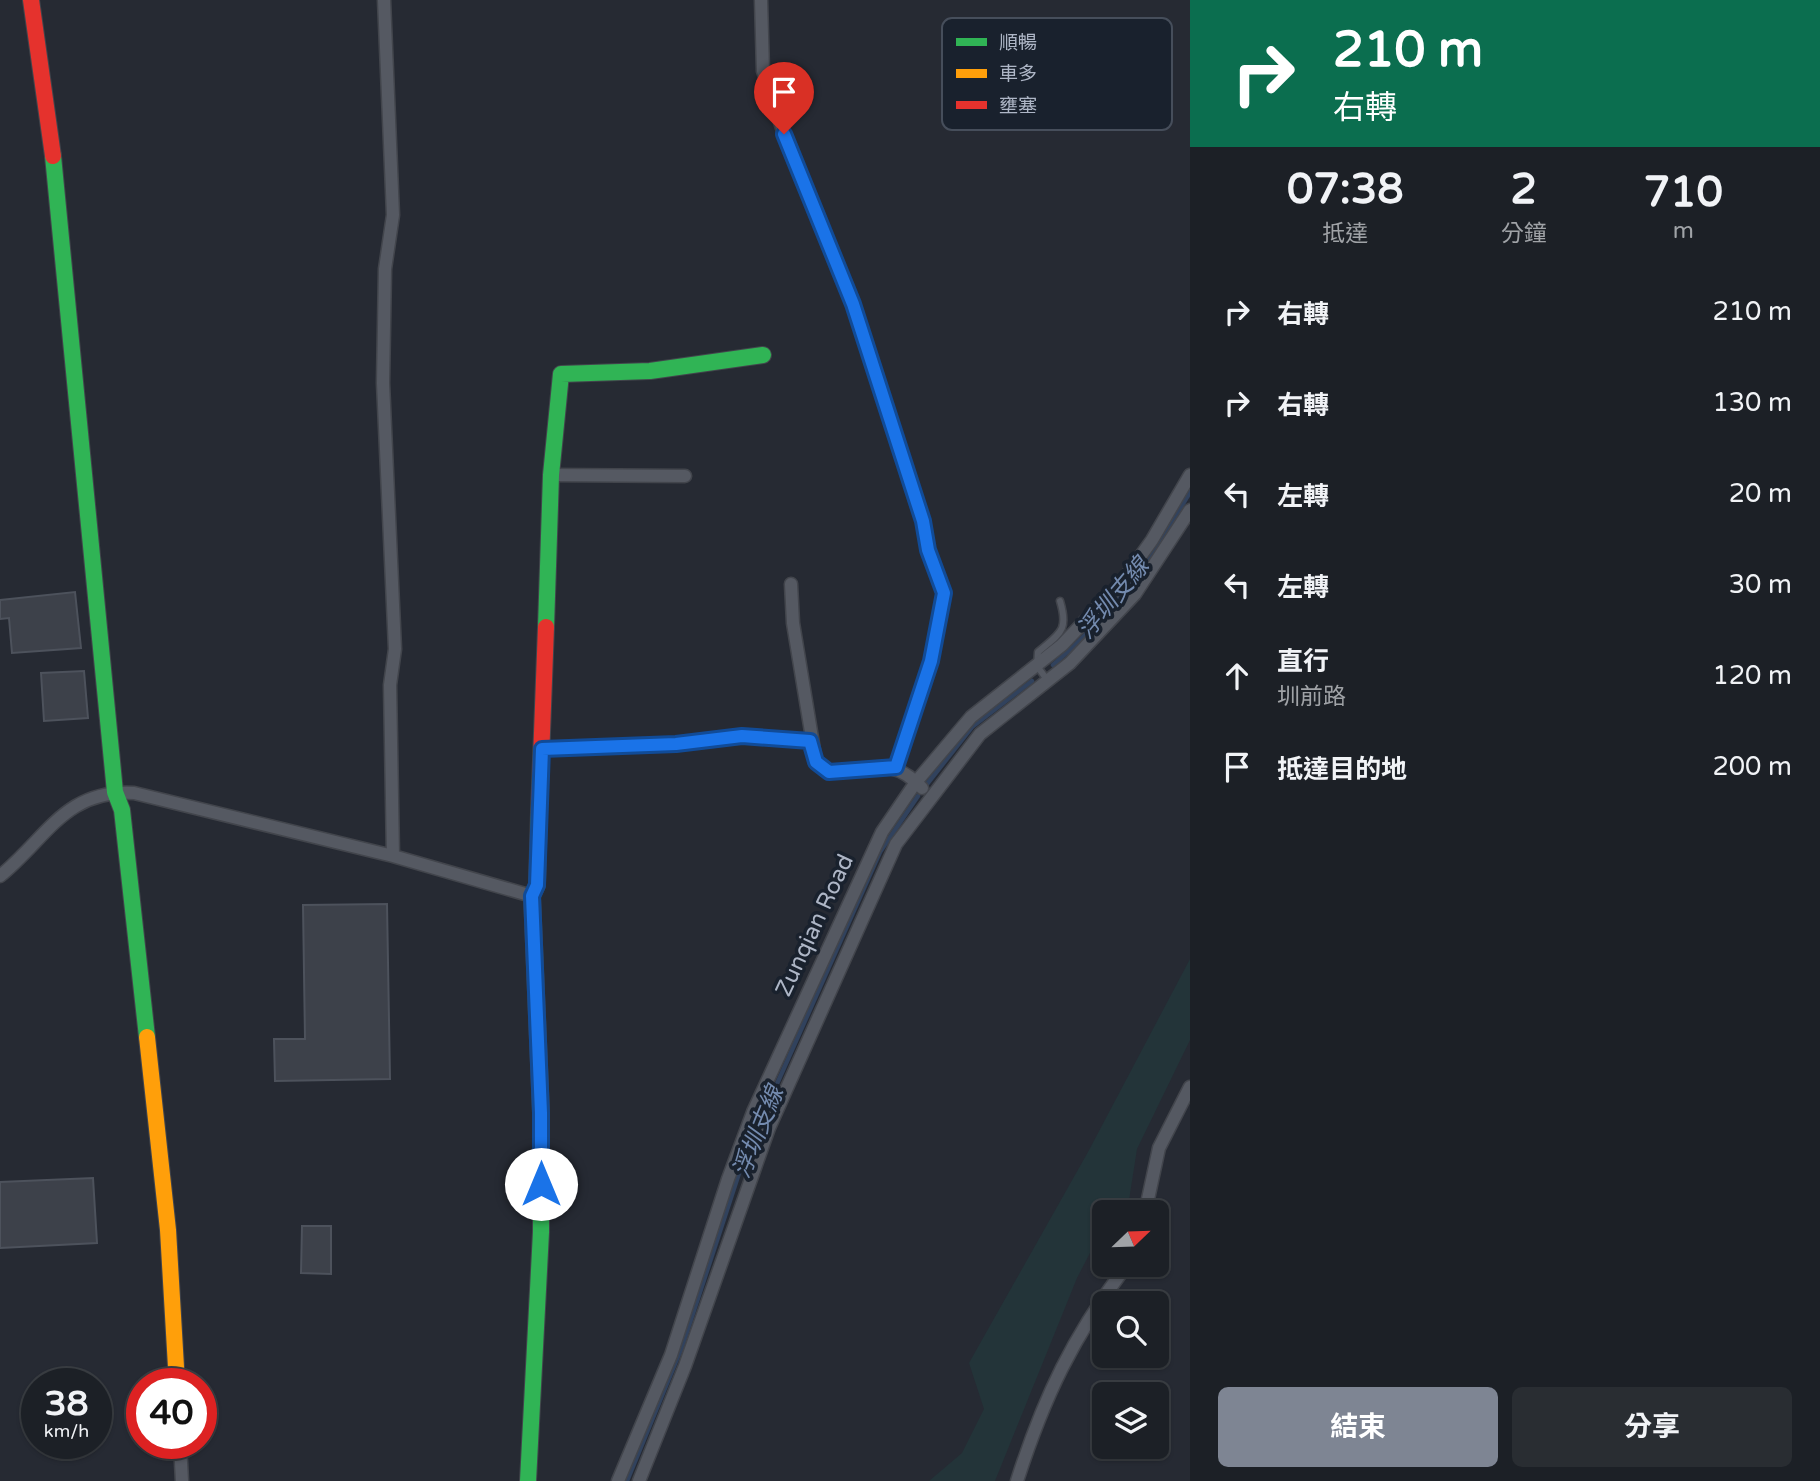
<!DOCTYPE html>
<html lang="zh-TW">
<head>
<meta charset="utf-8">
<style>
	body { margin:0; font-family:"Varela Round","Noto Sans TC",sans-serif; background:#292d32; color:#f1f3f6; height:100vh; display:flex; flex-direction:column; font-size:26px; white-space:nowrap }
	* { box-sizing:border-box; margin:0 }
	p { font-size:23px; color:#a0a3a7 }
	.icon { flex:none; width:38px; height:38px; fill:none; stroke:currentColor; stroke-width:2; stroke-linecap:round; stroke-linejoin:round }
	.map { position:relative; flex:1; overflow:hidden }
	.drawer { display:flex; flex-direction:column; background:#1c2026; width:630px }
	.drawer>* { flex:none }
	.guide { background:#0b6e4f; color:#fff; overflow:hidden }
	.needle { width:46px; rotate:67deg }
	.tools { position:absolute; left:1092px; top:1200px; display:grid; gap:14px }
	.tools a { display:grid; place-items:center; width:77px; height:77px; border-radius:10px; background:#1c2026; box-shadow:0 2px 5px #0004,0 0 0 2px #3a3e43; font-size:35px }
	.speed { position:absolute; left:21px; top:1368px; display:flex; gap:14px; font-size:35px; font-weight:700; text-align:center }
	.speed>* { display:grid; place-content:center; width:91px; height:91px; border-radius:50%; background:#1c2026; box-shadow:0 2px 5px #0004,0 0 0 2px #3a3e43; line-height:1 }
	.speed small { font-size:18px; font-weight:400 }
	.speed .limit { border:10px solid #d22; background:#fff; color:#111 }
	.pin { position:absolute; display:grid; place-items:center; width:60px; height:60px; color:#fff; margin:-72px -30px; border-radius:50% 50% 50% 0; rotate:-45deg; box-shadow:0 0 7px #0007 }
	.pin .icon { rotate:45deg }
	.me { position:absolute; width:77px; margin:-38px; rotate:0deg; stroke-linejoin:round; filter:drop-shadow(0 0 5px #0008) }
	.turn { display:flex; align-items:center; gap:24px; height:147px; padding:0 28px; font-size:32px }
	.turn .icon { width:91px; height:91px; stroke-width:2.5 }
	.turn b { display:block; font-size:49px; line-height:60px }
	.eta { display:flex; justify-content:space-evenly; align-items:center; height:119px; text-align:center }
	.eta b { font-size:42px; font-weight:700; line-height:49px }
	.action { display:flex; gap:14px; margin-top:auto; padding:14px 28px }
	.action a { flex:1; height:80px; border-radius:10px; background:#7e8593; color:#fff; font-size:28px; font-weight:700; line-height:80px; text-align:center }
	.action a+a { background:#292d32; color:#f1f3f6 }
	ul { padding:0; list-style:none }
	li { display:flex; align-items:center; gap:21px; height:91px; padding:0 28px }
	li div { flex:1 }
	li b { display:block; font-size:26px }
	li em { font-style:normal }
	main { display:flex; flex:1; min-height:0 }
	.map>svg:first-child { display:block }
	.green { fill:#233439 }
	.lines { fill:none; stroke-linecap:round; stroke-linejoin:round }
	.stream { stroke:#31425d; stroke-width:4.5 }
	.building { fill:#3d414a; stroke:#4d525c; stroke-width:2 }
	.lane-casing { stroke:#42454c; stroke-width:9 }
	.street-casing { stroke:#42454c; stroke-width:15 }
	.fast-casing { stroke:#42454c; stroke-width:18 }
	.slow-casing { stroke:#42454c; stroke-width:18 }
	.jam-casing { stroke:#42454c; stroke-width:18 }
	.lane { stroke:#555962; stroke-width:6 }
	.street { stroke:#555962; stroke-width:12 }
	.fast { stroke:#30b455; stroke-width:16 }
	.slow { stroke:#ff9f0a; stroke-width:16 }
	.jam { stroke:#e5322d; stroke-width:16 }
	.route-casing { stroke:#114b97; stroke-width:18 }
	.route { stroke:#1a73e8; stroke-width:12 }
	.labels { text-anchor:middle; stroke-width:7; stroke-linejoin:round; paint-order:stroke }
	.street-label { font-size:23px; fill:#aeb6c6; stroke:#19212d }
	.water-label { font-size:24px; font-style:italic; fill:#748baf; stroke:#19212d }
	.key { fill:#19212d; stroke:#464e5b; stroke-width:2 }
	.key-label { font-size:19px; fill:#aeb6c6 }
</style>
</head>
<body>
<main>
<div class="map">
<svg width="1190" height="1481" viewBox="0 0 1190 1481">
	<rect width="100%" height="100%" fill="#262a33"/>
	<path class="green" d="M1190 959V1040L1137 1149 1127 1213H1104V1226L1077 1278 995 1481H929L962 1453 984 1409 969 1363 1088 1152Z"/>
	<g class="lines">
		<path class="stream" d="M1053 665C1114 613 1150 559 1190 492
			M927 784 972 727 1032 681
			M627 1481 682 1347 744 1158 880 852 918 796"/>
	</g>
	<path class="building" d="M75 592 81 648 12 653 9 618 0 619V600Z
		M84 671 88 718 44 721 41 673Z
		M387 904 390 1079 275 1081 274 1039H305L303 905Z
		M93 1178 97 1243 0 1248V1182Z
		M302 1226H331V1274L301 1273Z"/>
	<g class="lines">
		<g class="lane-casing">
			<path id="lane" d="M1048 681 1037 666 1038 652C1060 633 1069 631 1060 601
				M544 749 676 744 742 736 810 741"/>
		</g>
		<g class="street-casing">
			<path id="street" d="M384 0 393 215 385 269 383 383 395 649 390 685 393 856
				M761 0 763 71 784 134 853 305 923 521 928 550 944 593 931 661 896 767
				M551 475 685 476
				M791 584 793 623 816 762 829 772C870 772 890 754 922 788
				M0 876C47 838 65 789 134 793L393 856 532 896
				M1145 1213 1159 1148 1190 1087
				M180 1444 182 1481
				M618 1481 671 1355 728 1179 753 1112 882 832 916 782 971 717 1062 645 1122 582 1152 540 1190 475
				M639 1481 685 1366 769 1128 896 844 980 734 1070 663 1135 594 1190 510
				M1017 1481C1044 1397 1073 1336 1127 1265"/>
		</g>
		<g class="fast-casing">
			<path id="fast" d="M53 156 115 792 122 810 147 1037
				M546 627 551 475 561 374 650 371 763 355
				M528 1481 541 1232V1113L532 896 537 885 539 812"/>
		</g>
		<g class="slow-casing">
			<path id="slow" d="M147 1037 168 1230 177 1384"/>
		</g>
		<g class="jam-casing">
			<path id="jam" d="M31 0 53 156
				M539 812 546 627"/>
		</g>
		<use href="#lane" class="lane"/>
		<use href="#street" class="street"/>
		<use href="#fast" class="fast"/>
		<use href="#slow" class="slow"/>
		<use href="#jam" class="jam"/>
	</g>
	<g class="lines">
		<g class="route-casing">
			<path id="route" d="M541 1184V1113L532 896 537 885 542 749 676 744 742 736 810 741 816 762 829 772 896 767 931 661 944 593 928 550 923 521 853 304 784 134"/>
		</g>
		<use href="#route" class="route"/>
	</g>
	<g class="labels">
		<g class="street-label">
			<text transform="translate(814 925) rotate(-65)" y="8">Zunqian Road</text>
		</g>
		<g class="water-label">
			<text transform="translate(1113 598) rotate(-50)" y="8">浮圳支線</text>
			<text transform="translate(758 1132) rotate(-68)" y="8">浮圳支線</text>
		</g>
	</g>
	<rect x="942" y="18" width="230" height="112" rx="10" class="key"/>
	<rect x="956" y="38" width="31" height="8" fill="#30b455"/>
	<rect x="956" y="69" width="31" height="9" fill="#ff9f0a"/>
	<rect x="956" y="101" width="31" height="8" fill="#e5322d"/>
	<g class="key-label">
		<text x="999" y="49">順暢</text>
		<text x="999" y="80">車多</text>
		<text x="999" y="112">壅塞</text>
	</g>
</svg>
<div class="tools">
<a><svg class="needle" viewBox="-14 -14 28 28"><path d="M0-13l5 13h-10z" fill="#e53935"/><path d="M0 13l5-13h-10z" fill="#a0a3a7"/></svg></a>
<a><svg class="icon" aria-label="search" viewBox="0 0 24 24"><circle cx="10" cy="10" r="6"/><path d="M15 15l6 6"/></svg></a>
<a><svg class="icon" aria-label="layers" viewBox="0 0 24 24"><path d="M12 4l9 5-9 5-9-5zM3 14l9 5 9-5"/></svg></a>
</div>
<div class="speed"><div>38<small>km/h</small></div><div class="limit">40</div></div>
<div class="pin" style="left:784px;top:134px;background:#d93025"><svg class="icon" aria-label="arrive" viewBox="0 0 24 24"><path d="M6 21V4h12l-3 4 3 4H6"/></svg></div>
<svg class="me" style="left:541px;top:1184px" viewBox="-20 -20 40 40"><circle r="19" fill="#fff"/><path d="M0-13L10 11 0 6-10 11z" fill="#1a73e8"/></svg>
</div>
<section class="drawer">
<div class="guide">
<div class="turn"><svg class="icon" aria-label="right" viewBox="0 0 24 24"><path d="M7 20v-9h11M14 6l5 5-5 5"/></svg><div><b>210 m</b>右轉</div></div>
</div>
<div class="eta">
<div><b>07:38</b><p>抵達</p></div>
<div><b>2</b><p>分鐘</p></div>
<div><b>710</b><p>m</p></div>
</div>
<ul>
<li><svg class="icon" aria-label="right" viewBox="0 0 24 24"><path d="M7 20v-9h11M14 6l5 5-5 5"/></svg><div><b>右轉</b></div><em>210 m</em></li>
<li><svg class="icon" aria-label="right" viewBox="0 0 24 24"><path d="M7 20v-9h11M14 6l5 5-5 5"/></svg><div><b>右轉</b></div><em>130 m</em></li>
<li><svg class="icon" aria-label="left" viewBox="0 0 24 24"><path d="M17 20v-9H6M10 6l-5 5 5 5"/></svg><div><b>左轉</b></div><em>20 m</em></li>
<li><svg class="icon" aria-label="left" viewBox="0 0 24 24"><path d="M17 20v-9H6M10 6l-5 5 5 5"/></svg><div><b>左轉</b></div><em>30 m</em></li>
<li><svg class="icon" aria-label="ahead" viewBox="0 0 24 24"><path d="M12 20V5M6 11l6-6 6 6"/></svg><div><b>直行</b><p>圳前路</p></div><em>120 m</em></li>
<li><svg class="icon" aria-label="arrive" viewBox="0 0 24 24"><path d="M6 21V4h12l-3 4 3 4H6"/></svg><div><b>抵達目的地</b></div><em>200 m</em></li>
</ul>
<div class="action"><a>結束</a><a>分享</a></div>
</section>
</main>
</body>
</html>
